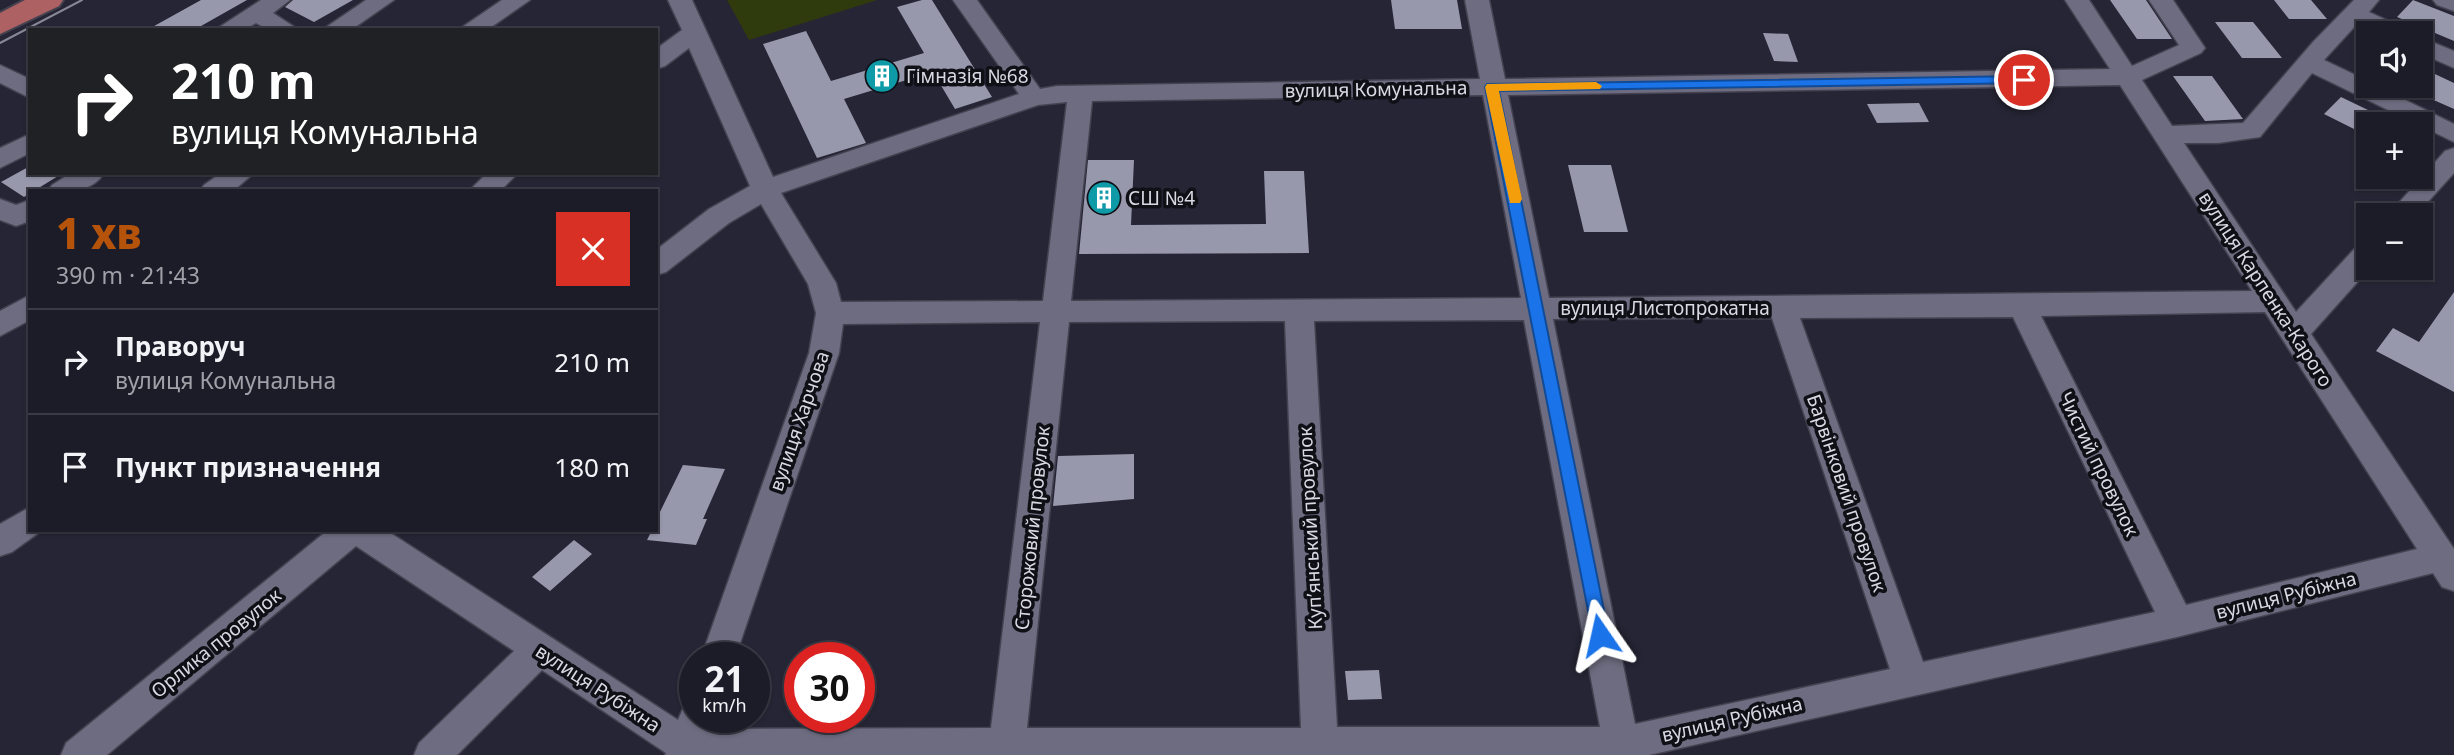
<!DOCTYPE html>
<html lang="uk">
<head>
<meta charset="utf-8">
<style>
	body { margin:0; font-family:"Noto Sans",sans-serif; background:#292934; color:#f1f3f6; height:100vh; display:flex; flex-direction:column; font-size:26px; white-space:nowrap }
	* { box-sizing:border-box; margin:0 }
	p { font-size:23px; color:#a0a1a8 }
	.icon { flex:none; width:38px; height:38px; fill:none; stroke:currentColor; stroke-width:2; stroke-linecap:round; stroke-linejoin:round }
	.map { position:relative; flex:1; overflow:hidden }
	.drawer { position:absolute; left:28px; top:189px; width:630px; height:343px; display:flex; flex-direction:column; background:#1c1c28; border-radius:0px; box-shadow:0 2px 5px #0004,0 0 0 2px #3a3a45 }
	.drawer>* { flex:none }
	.hud { position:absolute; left:28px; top:28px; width:630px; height:147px; border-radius:0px; box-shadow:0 2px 5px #0004,0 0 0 2px #3a3a45; background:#202124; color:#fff; overflow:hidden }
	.controls { position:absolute; left:2356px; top:21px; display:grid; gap:14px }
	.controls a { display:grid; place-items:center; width:77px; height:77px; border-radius:0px; background:#1c1c28; box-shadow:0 2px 5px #0004,0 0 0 2px #3a3a45; font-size:35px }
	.speed { position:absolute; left:679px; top:642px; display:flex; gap:14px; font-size:35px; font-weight:700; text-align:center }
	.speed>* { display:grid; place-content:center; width:91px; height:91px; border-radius:50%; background:#1c1c28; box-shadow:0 2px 5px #0004,0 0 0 2px #3a3a45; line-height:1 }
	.speed small { font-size:18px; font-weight:400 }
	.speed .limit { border:10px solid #d22; background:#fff; color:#111 }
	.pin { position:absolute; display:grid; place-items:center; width:60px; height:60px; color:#fff; margin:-30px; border:4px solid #fff; border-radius:50%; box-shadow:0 2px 7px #0007 }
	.me { position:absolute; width:77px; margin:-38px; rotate:349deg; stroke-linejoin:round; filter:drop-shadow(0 0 5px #0008) }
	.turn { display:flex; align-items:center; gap:24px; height:147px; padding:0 28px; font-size:32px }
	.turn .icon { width:91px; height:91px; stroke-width:2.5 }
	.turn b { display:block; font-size:49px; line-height:60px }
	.round { display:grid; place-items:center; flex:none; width:74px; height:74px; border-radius:0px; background:#292934 }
	.summary { display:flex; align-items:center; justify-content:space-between; height:119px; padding:0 28px }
	h1 { font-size:42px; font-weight:800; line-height:52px; color:#b45309 }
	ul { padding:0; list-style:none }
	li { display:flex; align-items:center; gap:21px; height:105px; padding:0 28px; border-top:2px solid #3a3a45 }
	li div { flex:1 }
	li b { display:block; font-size:26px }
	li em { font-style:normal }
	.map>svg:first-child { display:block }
	.green { fill:#303b0d }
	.building { fill:#9898ad }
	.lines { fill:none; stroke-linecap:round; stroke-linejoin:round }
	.minor-casing { stroke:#444250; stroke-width:3 }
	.major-casing { stroke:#444250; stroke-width:4 }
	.minor { fill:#6d6c80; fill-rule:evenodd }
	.major { fill:#ad6162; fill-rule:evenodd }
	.tram { stroke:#888795; stroke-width:2 }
	.route { fill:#1a73e8; stroke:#114b97; stroke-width:2 }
	.slow { fill:#f59e0b }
	.labels { text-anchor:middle; stroke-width:7; stroke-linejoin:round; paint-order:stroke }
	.poi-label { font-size:19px; fill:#d9d9e4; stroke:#0f0f16; text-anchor:start }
	.street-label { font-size:19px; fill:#d9d9e4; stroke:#0f0f16 }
</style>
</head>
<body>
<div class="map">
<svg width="2454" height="755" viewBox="0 0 2454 755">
	<rect width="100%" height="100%" fill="#262535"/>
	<path class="green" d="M727 0H877L749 40Z"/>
	<path class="building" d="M201 0H247L194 30H147Z
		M293 0H353L314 22 285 7Z
		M922 0H932L992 97 955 109 933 72 844 99 866 143 817 158 763 44 806 31 831 81 924 53 897 7Z
		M1391 0H1457L1462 29H1395Z
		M2110 0H2146L2172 39H2137Z
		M2274 0H2311L2327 19H2289Z
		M2413 0 2454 16V41L2397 17Z
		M2215 22H2253L2282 58H2242Z
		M1763 33 1788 34 1798 62 1774 61Z
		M2420 67 2454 83V109L2420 94Z
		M2173 76H2212L2243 119 2205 121Z
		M2341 97 2368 110V136L2324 114Z
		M1919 103 1929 122 1877 123 1867 104Z
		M1088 160H1134L1131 225 1266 224 1264 171H1304L1309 253 1079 254Z
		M1568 165H1611L1628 232H1584Z
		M30 166V173H63L24 197 1 182Z
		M2454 292V392L2376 351 2393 328 2419 342Z
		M1134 454V499L1053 506 1058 456Z
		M683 465 725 469 703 519H707L696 545 647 540 652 530H656V520Z
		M574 540 592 554 550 591 532 577Z
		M1379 670 1382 699 1348 700 1345 671Z"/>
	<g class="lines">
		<g class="minor-casing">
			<path id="minor" d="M261 0H290L273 13 299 30H269L256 23 244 30H215Z
				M366 0H394L351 30H322Z
				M502 0H530L487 30H458Z
				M668 0H692L773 177 1019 94 953 0H977L1040 89 1057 86 1480 79 1465 0H1489L1505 79 2110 69 2065 0H2089L2132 66 2179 45 2149 0H2173L2205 48 2201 53 2142 80 2172 126 2243 123 2313 42 2354 0H2379L2369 12 2404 28 2408 33H2377L2357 24 2324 60 2368 81V86H2377L2454 124V142L2312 73 2260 137 2218 143H2184L2296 312 2358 245 2368 242 2370 268 2311 334 2454 549V591L2442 587 2433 573 2177 637 1649 755H665L666 753 542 670 457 755H414L419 743 514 651 356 546 107 755H61L66 743 328 530H386L678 720 684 706 695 702V718H715L711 729 991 728 1040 322 843 324 839 353 735 658H701L809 353 816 313 808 284 761 204 729 223 666 272 656 275V250L709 209 750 186 689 48 665 66 656 69V49L682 30ZM2120 85 2252 291 1549 298 1508 95ZM1483 95 1521 298 1071 301 1092 101ZM1067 102 1043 301 841 302 836 283 781 193 1038 105ZM2265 312 2417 549 2186 605 2041 316ZM2013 317 2155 612 1923 662 1800 318ZM1772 318 1890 669 1635 724 1553 319ZM1524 320 1600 727H1337L1314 321ZM1285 321 1301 728H1027L1069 322Z
				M2433 0H2454V11L2437 5Z
				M2420 37 2454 51V68L2420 53Z
				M0 65 30 79V98L0 83Z
				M30 134V153L0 168V148Z
				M2454 148V173L2416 215H2388L2445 151Z
				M71 173H104C92 193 69 191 48 191L52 185Z
				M221 173H254L233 191H200L204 185Z
				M487 173H518L500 191H469Z
				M0 199 16 205 30 200V221L16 226 0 220Z
				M30 295V320L0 336V311Z
				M30 507V530L41 531 12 552 0 556V524Z"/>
		</g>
		<g class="major-casing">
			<path id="major" d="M25 0H63L59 6 0 34V13Z"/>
		</g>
		<use href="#minor" class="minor"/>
		<use href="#major" class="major"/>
		<path class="tram" d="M0 43 82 0"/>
	</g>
	<path class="route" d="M2024 76 2029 77V83L1499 91 1609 635 1607 641 1600 644 1594 641 1485 87 1487 84Z"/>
	<path class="slow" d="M1596 82 1602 86 1600 89 1499 91 1522 199 1520 203H1510L1485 87 1487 84Z"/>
	<defs>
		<g id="building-disc" transform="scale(1.75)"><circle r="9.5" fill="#0f9aa8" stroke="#0f0f16"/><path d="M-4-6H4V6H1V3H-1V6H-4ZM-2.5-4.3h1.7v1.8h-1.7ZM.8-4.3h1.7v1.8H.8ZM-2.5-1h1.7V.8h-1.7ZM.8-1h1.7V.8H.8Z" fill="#fff"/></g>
	</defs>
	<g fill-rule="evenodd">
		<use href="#building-disc" x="882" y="76"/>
		<use href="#building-disc" x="1104" y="198"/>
	</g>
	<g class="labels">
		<g class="poi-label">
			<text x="906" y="83">Гімназія №68</text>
			<text x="1128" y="205">СШ №4</text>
		</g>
		<g class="street-label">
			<text transform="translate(1376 89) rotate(-1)" y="7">вулиця Комунальна</text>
			<text transform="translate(2266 289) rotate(57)" y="7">вулиця Карпенка-Карого</text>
			<text x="1665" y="315">вулиця Листопрокатна</text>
			<text transform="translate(799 421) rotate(-71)" y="7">вулиця Харчова</text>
			<text transform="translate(2099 464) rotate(64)" y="7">Чистий провулок</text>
			<text transform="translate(1847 493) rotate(71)" y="7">Барвінковий провулок</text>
			<text transform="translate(1032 528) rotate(-84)" y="7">Сторожовий провулок</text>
			<text transform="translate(1310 528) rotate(-93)" y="7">Куп’янський провулок</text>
			<text transform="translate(2286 595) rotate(-14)" y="7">вулиця Рубіжна</text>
			<text transform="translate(216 643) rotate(-39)" y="7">Орлика провулок</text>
			<text transform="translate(598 688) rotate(33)" y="7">вулиця Рубіжна</text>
			<text transform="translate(1732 719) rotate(-13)" y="7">вулиця Рубіжна</text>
		</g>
	</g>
</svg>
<div class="controls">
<a><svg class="icon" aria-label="sound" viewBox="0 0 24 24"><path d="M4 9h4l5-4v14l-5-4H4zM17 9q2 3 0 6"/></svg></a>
<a>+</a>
<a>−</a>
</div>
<div class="speed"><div>21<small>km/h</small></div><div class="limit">30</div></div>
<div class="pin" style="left:2024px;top:80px;background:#d93025"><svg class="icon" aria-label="arrive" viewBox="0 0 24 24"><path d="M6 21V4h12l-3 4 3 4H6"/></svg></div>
<svg class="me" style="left:1600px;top:635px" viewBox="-20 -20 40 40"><path d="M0-17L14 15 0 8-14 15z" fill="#1a73e8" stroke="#fff" stroke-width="4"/></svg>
<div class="hud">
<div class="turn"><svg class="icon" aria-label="right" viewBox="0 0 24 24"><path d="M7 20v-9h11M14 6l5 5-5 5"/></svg><div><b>210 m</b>вулиця Комунальна</div></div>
</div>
<section class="drawer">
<div class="summary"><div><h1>1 хв</h1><p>390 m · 21:43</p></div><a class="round" style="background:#d93025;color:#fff"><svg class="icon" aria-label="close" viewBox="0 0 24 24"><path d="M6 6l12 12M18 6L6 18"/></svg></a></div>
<ul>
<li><svg class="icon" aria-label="right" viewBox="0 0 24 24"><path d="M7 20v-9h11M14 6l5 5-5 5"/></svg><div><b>Праворуч</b><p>вулиця Комунальна</p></div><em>210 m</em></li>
<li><svg class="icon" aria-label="arrive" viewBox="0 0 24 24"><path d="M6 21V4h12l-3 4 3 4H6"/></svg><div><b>Пункт призначення</b></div><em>180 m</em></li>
</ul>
</section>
</div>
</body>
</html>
